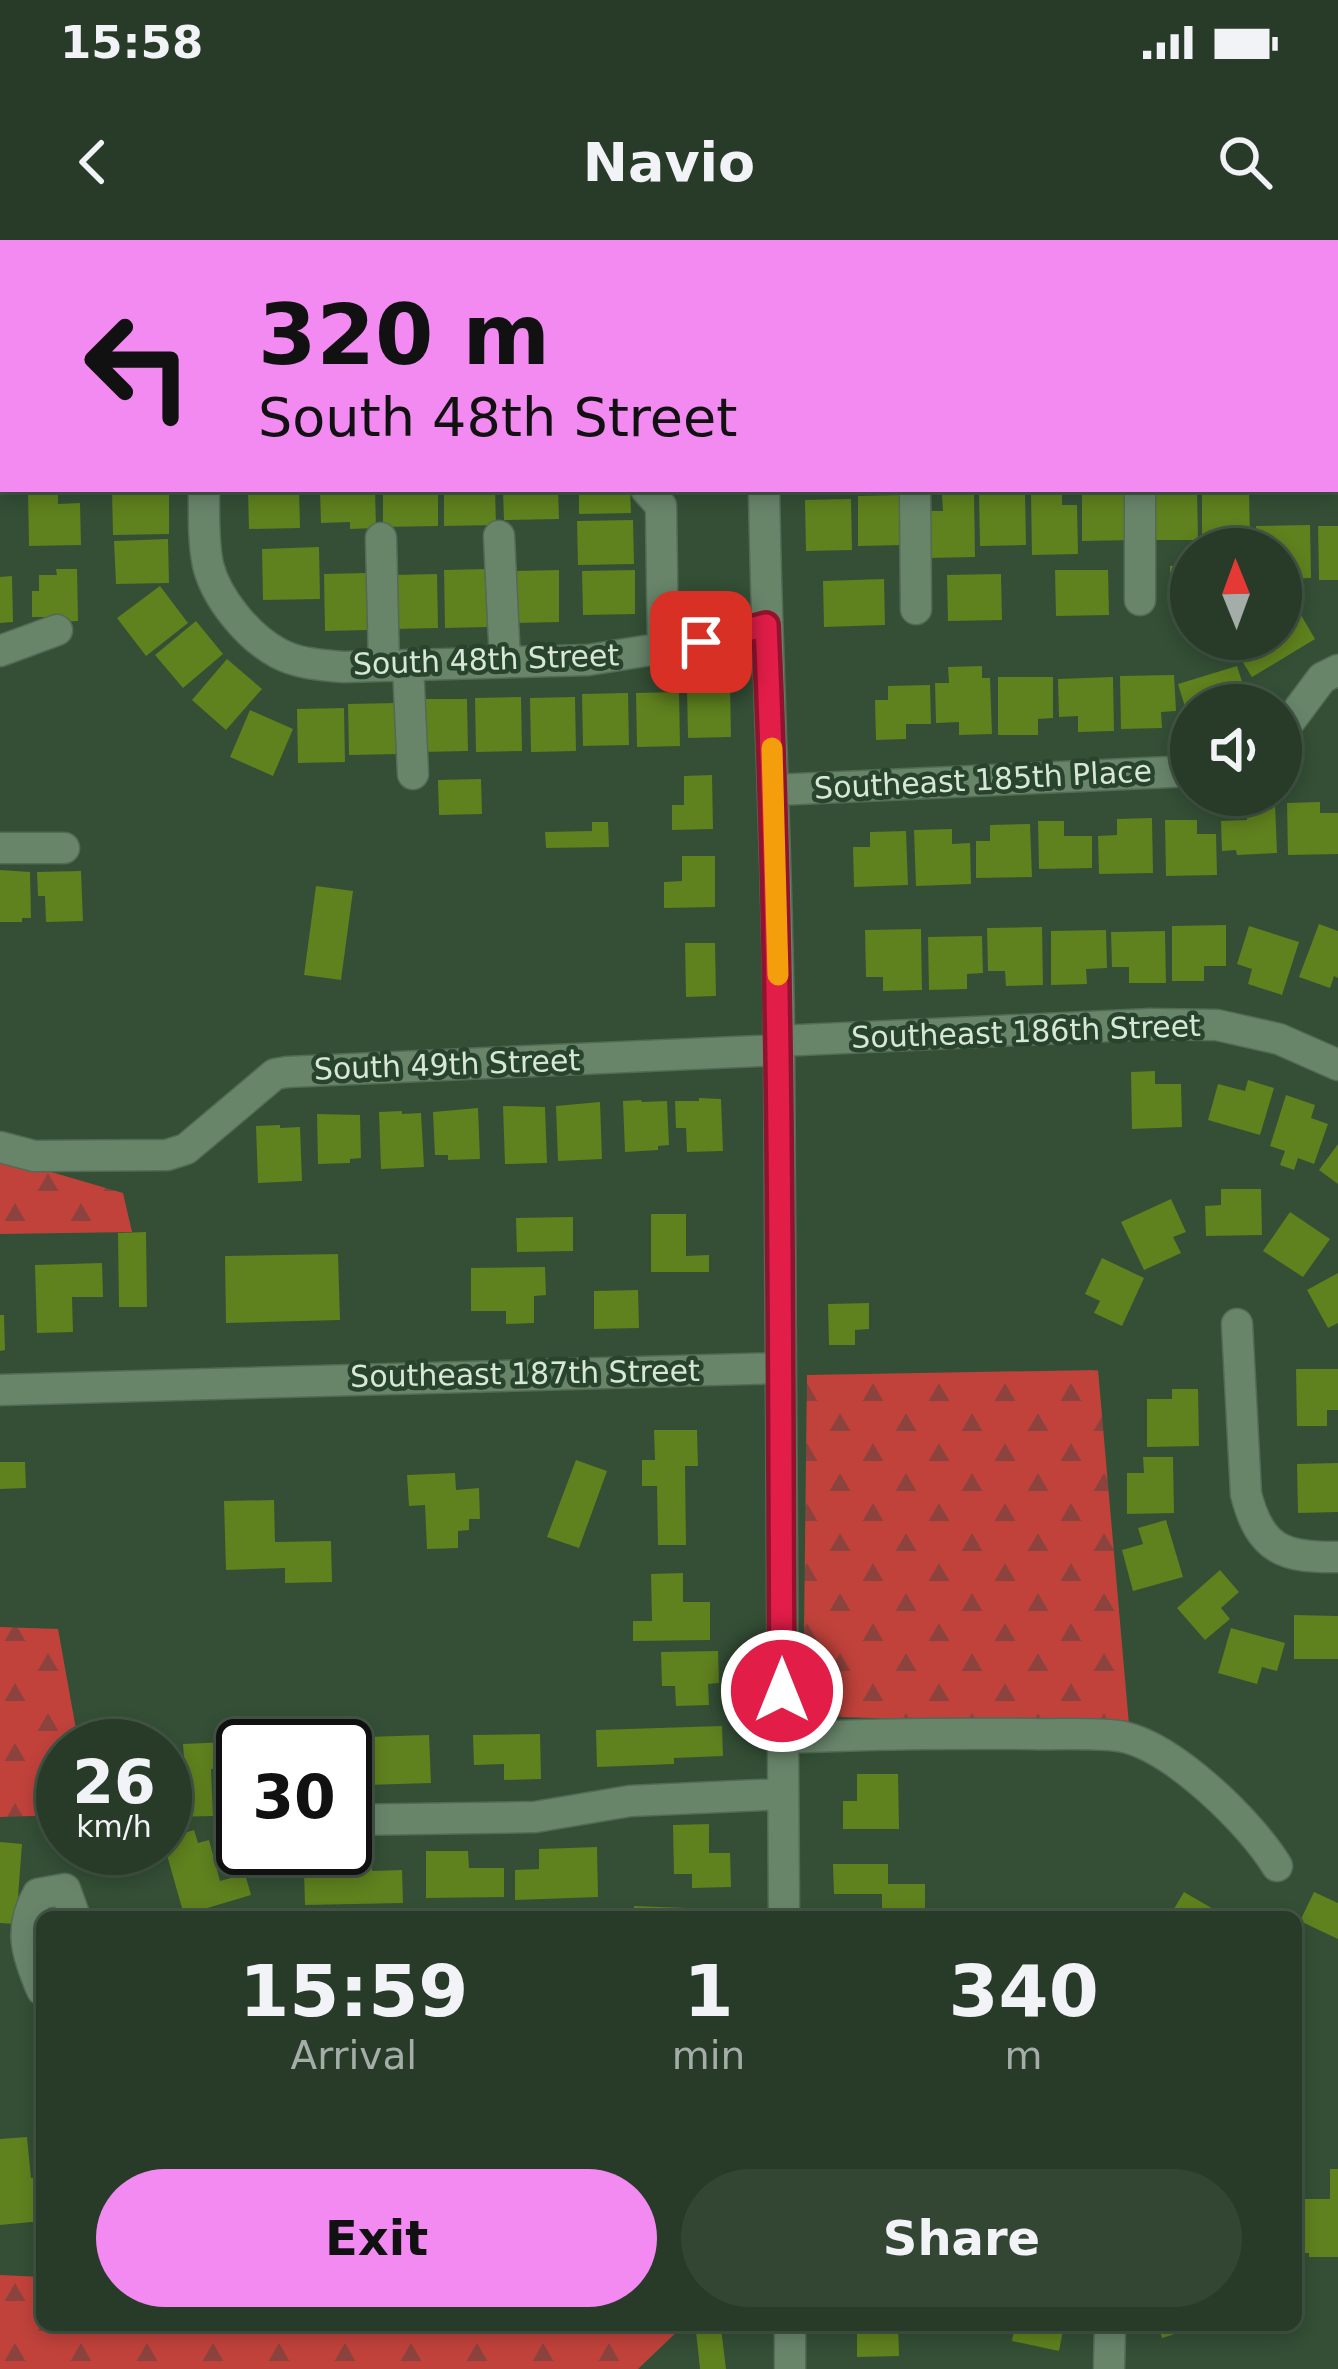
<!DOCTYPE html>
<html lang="en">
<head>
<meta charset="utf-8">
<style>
	body { margin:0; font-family:"DejaVu Sans",sans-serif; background:#334634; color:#f1f3f6; height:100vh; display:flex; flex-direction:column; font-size:45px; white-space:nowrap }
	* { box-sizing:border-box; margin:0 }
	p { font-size:39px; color:#a4ada8 }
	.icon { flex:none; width:66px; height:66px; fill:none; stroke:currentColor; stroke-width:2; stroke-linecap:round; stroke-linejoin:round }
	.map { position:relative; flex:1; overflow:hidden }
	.details { position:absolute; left:36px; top:1671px; width:1266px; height:420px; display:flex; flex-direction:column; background:#273b28; border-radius:18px; box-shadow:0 6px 18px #0003,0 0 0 3px #435545 }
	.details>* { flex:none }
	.hud { position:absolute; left:0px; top:0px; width:1338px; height:252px; box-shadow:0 6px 18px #0003,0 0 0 3px #435545; background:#f28af2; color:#111; overflow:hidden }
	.needle { width:78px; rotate:359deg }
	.fabs { position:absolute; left:1170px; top:288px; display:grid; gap:24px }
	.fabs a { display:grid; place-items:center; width:132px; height:132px; border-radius:50%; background:#273b28; box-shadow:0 6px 18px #0003,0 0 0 3px #435545; font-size:60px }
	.speed { position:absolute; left:36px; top:1479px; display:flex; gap:24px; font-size:60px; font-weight:700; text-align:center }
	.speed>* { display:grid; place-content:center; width:156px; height:156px; border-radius:50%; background:#273b28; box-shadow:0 6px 18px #0003,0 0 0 3px #435545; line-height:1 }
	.speed small { font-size:30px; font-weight:400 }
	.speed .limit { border:6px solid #111; border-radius:18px; background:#fff; color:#111 }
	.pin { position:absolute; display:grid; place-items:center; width:102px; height:102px; color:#fff; margin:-51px; border-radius:24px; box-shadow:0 6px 18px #0006 }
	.me { position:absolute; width:132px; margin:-66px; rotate:0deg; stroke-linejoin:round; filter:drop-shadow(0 0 9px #0008) }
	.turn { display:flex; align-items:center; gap:42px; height:252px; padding:0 60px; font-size:54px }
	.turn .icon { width:156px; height:156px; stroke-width:2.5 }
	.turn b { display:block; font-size:84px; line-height:102px }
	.eta { display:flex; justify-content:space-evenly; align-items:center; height:204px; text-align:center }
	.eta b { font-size:72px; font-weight:600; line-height:84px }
	.button { display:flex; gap:24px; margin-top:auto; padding:24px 60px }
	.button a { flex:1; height:138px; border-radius:72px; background:#f28af2; color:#111; font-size:48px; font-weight:600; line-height:138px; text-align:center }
	.button a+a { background:#334634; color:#f1f3f6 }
	.status { display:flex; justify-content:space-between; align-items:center; height:84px; padding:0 60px; background:#273b28; direction:ltr }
	.status svg { height:33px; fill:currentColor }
	header { display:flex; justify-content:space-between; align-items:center; height:156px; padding:0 60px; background:#273b28; font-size:54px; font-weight:600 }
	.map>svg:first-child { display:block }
	.forest { fill:url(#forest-firs) }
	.building { fill:#5f811e }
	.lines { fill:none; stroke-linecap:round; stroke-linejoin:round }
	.minor-casing { stroke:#536a55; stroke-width:33 }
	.minor { stroke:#68856a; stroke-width:30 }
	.route-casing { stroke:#92132f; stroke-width:30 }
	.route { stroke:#e11d48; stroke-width:21 }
	.slow { stroke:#f59e0b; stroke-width:21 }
	.labels { text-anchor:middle; stroke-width:9; stroke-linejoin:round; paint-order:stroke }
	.street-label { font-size:30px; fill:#d7e7d8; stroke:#29442c }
</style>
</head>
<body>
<div class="status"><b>15:58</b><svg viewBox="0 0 49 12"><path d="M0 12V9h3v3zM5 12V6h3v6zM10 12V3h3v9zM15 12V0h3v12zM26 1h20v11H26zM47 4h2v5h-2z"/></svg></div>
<header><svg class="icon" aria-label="back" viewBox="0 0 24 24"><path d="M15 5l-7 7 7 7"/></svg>Navio<svg class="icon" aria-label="search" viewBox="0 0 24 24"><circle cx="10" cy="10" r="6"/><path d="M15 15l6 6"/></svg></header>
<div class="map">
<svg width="1338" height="2129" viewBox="0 0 1338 2129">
	<defs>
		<pattern id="forest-firs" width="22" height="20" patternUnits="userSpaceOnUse" patternTransform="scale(3)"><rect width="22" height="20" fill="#c0423b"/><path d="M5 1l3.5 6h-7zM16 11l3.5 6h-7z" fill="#8d433d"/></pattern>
	</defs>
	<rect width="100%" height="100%" fill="#344f36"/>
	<path class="forest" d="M125 0H1338V60L1335 61V3H126Z
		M0 917 123 953 132 992 0 994Z
		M1098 1130 1129 1485 803 1476 807 1135Z
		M0 1387 58 1389 79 1506H63V1575L0 1577Z
		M0 2035 42 2037V2085H684L638 2129H0Z"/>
	<path class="building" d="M28 249H58V264L80 263 81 305 29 306Z
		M169 249V294L113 295 112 250Z
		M248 249H299L300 288 249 289Z
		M320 249H375L376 288 350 289V282L321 283Z
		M383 249H438V286L383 287Z
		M444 249H495L496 285 444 286Z
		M503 249H558L559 279 504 280Z
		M579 249H630L631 273 579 274Z
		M1082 249H1130L1131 300 1082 301Z
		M1153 249H1197L1198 300H1154Z
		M1202 249H1249L1250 299 1202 300Z
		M1025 251 1026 305 980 306 979 252Z
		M1062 251V265H1077L1078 314 1032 315 1031 252Z
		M902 255 903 305 858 306V256Z
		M942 255H974L975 317 929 318 928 271H943Z
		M851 259 852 310 806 311 805 260Z
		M633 280 634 324 578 325 577 281Z
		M1310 285 1311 338 1281 339V309H1256V286Z
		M1318 286H1338V340H1319Z
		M168 299 169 343 116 344 114 301Z
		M319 307 320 359 263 360 262 309Z
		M1191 325V371H1171L1170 326Z
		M56 329H77L78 381 52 382V377H32V351H39V335H57Z
		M487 329 488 387 445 388 444 330Z
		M559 330V382L515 383V331Z
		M635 330V374L583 375 582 331Z
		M1055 330H1108L1109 375 1056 376Z
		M367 333 368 390 325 391 324 334Z
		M437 334 438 388 394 389 393 335Z
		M1001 334 1002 380 948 381 947 335Z
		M12 336 13 382 0 383V337Z
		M884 339 885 385 824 387 823 341Z
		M160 346 188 383 146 416 117 378Z
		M1281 374 1287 383 1301 375 1315 399 1252 437 1232 405 1241 399H1281Z
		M196 381 223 414 183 448 155 415Z
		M227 419 262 449 226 490 192 460Z
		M982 426V438H990L992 494 959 495V482L936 483 935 443H949L948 427Z
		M1237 426 1249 464 1191 465 1190 483 1178 444Z
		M1174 435 1176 471 1161 472 1162 488 1121 489 1120 436Z
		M998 437H1053V478L1038 479V495H998Z
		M1113 437 1114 491 1078 492V476L1059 477 1058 439Z
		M930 445 931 484H906V499L876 500 875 460H888V446Z
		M730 446 731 497 688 498 687 447Z
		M679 452 680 506 637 507 636 453Z
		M628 453 629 505 583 506 582 454Z
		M521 457 522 511 476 512 475 458Z
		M575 457 576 511 531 512 530 458Z
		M422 459H467L468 511 422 512Z
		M397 463 398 514 349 515 348 464Z
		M344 468 345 522 298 523 297 469Z
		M250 470 293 489 273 536 230 517Z
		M712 535 713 589 672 590V565H684V536Z
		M481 539 482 574 439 575 438 540Z
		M1320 562V573H1338V614L1288 615 1287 563Z
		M1275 564 1277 613 1237 615 1236 610 1222 611 1221 581 1247 580 1246 565Z
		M1152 578 1153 633 1099 634 1098 596 1117 595V579Z
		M1165 580H1197V594H1216L1217 635 1166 636Z
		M1038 581H1064V596H1092V628L1039 629Z
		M592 582H608L609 607 546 608 545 592 592 591Z
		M1030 584 1032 637 976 638V601H990V585Z
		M952 589V604L970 603 971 644 916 646 914 590Z
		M906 591 908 645 854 647 853 607H870V592Z
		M682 616H715V667L664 668V642L682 641Z
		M0 630 30 632 31 678H22V682H0Z
		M81 631 83 681 46 682 45 656H38L37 632Z
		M316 646 353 651 341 740 304 735Z
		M1319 684 1338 691V738L1334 736 1330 748 1299 737Z
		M1226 685V726H1204V741H1172V686Z
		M1249 686 1299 702 1282 755 1248 744 1252 729 1237 724Z
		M1042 687 1043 745 1006 746 1005 731H988L987 688Z
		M921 689 922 750 883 751V737H866L865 690Z
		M1106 690 1107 728 1086 729 1087 744 1051 745V691Z
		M1165 691 1166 743H1129V727H1112L1111 692Z
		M982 696 983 733 967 734V749L929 750 928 697Z
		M685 703H715L716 756 686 757Z
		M1155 831V844H1181L1182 887 1132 889 1131 832Z
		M1248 840 1274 848 1260 895 1208 880 1218 844 1245 851Z
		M1286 855 1315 865 1311 878 1328 884 1314 924 1298 918 1294 930 1280 925 1285 911 1270 906Z
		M699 858 721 859 723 911 687 912 686 888H676L675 861H699Z
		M641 860 642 862 667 861 669 905 658 906V910L625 912 623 861Z
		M600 862 602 919 558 921 556 866Z
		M503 866 545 867 547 923 505 924Z
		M478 868 480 919 448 920V915H435L433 872Z
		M402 871V874L421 873 424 927 381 929 379 872Z
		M317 874 360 875 361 918 350 919V923L318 924Z
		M280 885V888L300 887 302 941 258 943 256 886Z
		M1338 904V944L1319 930Z
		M1221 949H1261L1262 995 1206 996 1205 966 1221 965Z
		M1171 959 1186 992 1173 997 1181 1013 1144 1030 1121 982Z
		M1290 972 1330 999 1303 1037 1263 1011Z
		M651 974H686V1016L709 1015V1032H651Z
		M573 977V1011L517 1012 516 978Z
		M146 992 147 1067H119L118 993Z
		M338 1014 340 1080 226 1083 225 1016Z
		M1102 1018 1144 1038 1122 1086 1094 1073 1100 1061 1085 1054Z
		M102 1023 103 1057H72L73 1092 37 1093 35 1025Z
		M545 1027 546 1055 534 1056V1083L506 1084V1071H471V1028Z
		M1338 1033V1083L1328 1088 1307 1050Z
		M638 1050 639 1088 594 1089V1051Z
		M869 1063V1089L855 1090V1105H829L828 1064Z
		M0 1075H4L5 1110 0 1111Z
		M1296 1129H1338V1170H1327V1186H1297Z
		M1172 1149H1198L1199 1206 1147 1207V1159H1172Z
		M654 1190H697L698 1226H685L686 1305H658L657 1246H642V1220H655Z
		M1143 1217H1173L1174 1273 1127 1274V1233H1144Z
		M576 1220 607 1231 579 1308 547 1297Z
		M0 1222H25L26 1248 0 1249Z
		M1338 1223V1272L1298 1273 1297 1224Z
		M455 1233 456 1250 479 1248 480 1279H469V1290L458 1291V1308L427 1309 425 1265 409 1266 407 1235Z
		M274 1260 275 1302 331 1301 332 1342 285 1343V1328L226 1330 224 1261Z
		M1166 1280 1183 1337 1133 1351 1122 1310 1143 1304 1138 1288Z
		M1220 1330 1239 1352 1221 1368 1230 1379 1205 1400 1177 1368Z
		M683 1333V1362H710V1400L633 1401V1381H652L651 1334Z
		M1294 1375 1338 1376V1419H1294Z
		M1231 1388 1285 1403 1277 1431 1262 1427 1257 1444 1218 1433Z
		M718 1411 719 1443 708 1444 709 1465 676 1466 675 1446H662L661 1412Z
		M722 1486 723 1516 674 1518V1524L597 1527 596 1490Z
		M540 1494 541 1539 504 1540V1524L474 1525 473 1495Z
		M429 1495 431 1543 365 1545 364 1528H345V1506H302V1499Z
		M251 1501V1506H243V1527L211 1529 213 1576 169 1577 165 1518 184 1517 183 1504Z
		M857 1534H898L899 1589H843V1561H857Z
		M709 1584V1613H730L731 1647 692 1648V1634H674L673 1585Z
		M194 1590 198 1603 209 1600 220 1641 245 1634 251 1655 184 1675 165 1608V1599Z
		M0 1602 22 1604 16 1684 0 1683Z
		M597 1607 598 1657 515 1660V1630L539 1629V1609Z
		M426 1611H468L469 1628H504V1657L426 1658Z
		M371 1615 372 1631 402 1630 403 1663 305 1665 304 1631H315V1616Z
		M833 1624H888V1644H925V1677H882V1654H834Z
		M1184 1652 1227 1677H1169Z
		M1314 1652 1338 1663V1699L1300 1681Z
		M634 1666 686 1668V1677H634Z
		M27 1897 31 1938 42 1937V1981L0 1985V1899Z
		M1330 1929H1338V2017H1309V2013H1296V1959H1330Z
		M857 2085H898L899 2116 857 2117Z
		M1015 2085H1064L1059 2111 1012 2101Z
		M1158 2085H1200V2086L1162 2098Z
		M721 2088 726 2129H700L696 2091Z"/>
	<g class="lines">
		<g class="minor-casing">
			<path id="minor" d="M0 114H3
				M204 249C204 274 203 301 208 325 216 358 248 397 278 413 298 424 321 425 343 427L588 420 701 402 766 385
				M646 249 661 266 663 409
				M764 249C767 431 777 613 779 795 782 1089 781 1383 784 1677
				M915 249 916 369
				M1140 249V360
				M499 296 505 422
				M381 298 384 425
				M0 411 57 390
				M408 425 413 534
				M1281 493 1322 438 1338 430
				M775 550 1191 531
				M0 608H64
				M779 801 1151 784 1217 785 1279 799 1338 825
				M0 907 34 916 167 915 186 909 275 834 287 832 779 810
				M1237 1084 1246 1254C1260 1310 1284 1318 1338 1317
				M0 1150 781 1128
				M783 1498C866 1494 949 1493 1032 1494 1058 1495 1100 1492 1124 1497 1175 1509 1250 1582 1277 1626
				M345 1580 535 1577 630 1561 783 1554
				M42 1750C27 1715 18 1689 38 1654L65 1649 75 1677
				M790 2085V2129
				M1109 2129 1110 2085"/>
		</g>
		<use href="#minor" class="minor"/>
	</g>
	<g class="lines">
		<g class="route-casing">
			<path id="route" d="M701 402 766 385C782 740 780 1095 782 1451"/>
		</g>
		<use href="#route" class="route"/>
		<path class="slow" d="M772 508 778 735"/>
	</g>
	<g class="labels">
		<g class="street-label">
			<text transform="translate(486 420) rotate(-2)" y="10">South 48th Street</text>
			<text transform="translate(983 540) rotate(-3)" y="10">Southeast 185th Place</text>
			<text transform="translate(1026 792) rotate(-2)" y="10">Southeast 186th Street</text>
			<text transform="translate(447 825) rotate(-2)" y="10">South 49th Street</text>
			<text transform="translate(525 1134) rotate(-1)" y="10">Southeast 187th Street</text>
		</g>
	</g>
</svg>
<div class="fabs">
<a><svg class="needle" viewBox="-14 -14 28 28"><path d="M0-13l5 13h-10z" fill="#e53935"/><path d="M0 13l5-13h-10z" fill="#a4ada8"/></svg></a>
<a><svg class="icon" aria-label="sound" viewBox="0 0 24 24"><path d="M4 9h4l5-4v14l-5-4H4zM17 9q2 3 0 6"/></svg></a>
</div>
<div class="speed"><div>26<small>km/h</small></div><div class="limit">30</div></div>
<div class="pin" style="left:701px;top:402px;background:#d93025"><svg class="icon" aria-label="arrive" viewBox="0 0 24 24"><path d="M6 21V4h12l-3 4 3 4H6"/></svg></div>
<svg class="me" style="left:782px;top:1451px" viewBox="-20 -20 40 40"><circle r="17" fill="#e11d48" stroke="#fff" stroke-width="3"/><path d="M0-11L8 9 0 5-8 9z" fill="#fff"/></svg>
<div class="hud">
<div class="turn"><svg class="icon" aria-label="left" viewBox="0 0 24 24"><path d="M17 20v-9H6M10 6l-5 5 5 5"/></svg><div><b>320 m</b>South 48th Street</div></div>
</div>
<section class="details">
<div class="eta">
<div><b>15:59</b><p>Arrival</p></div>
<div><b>1</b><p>min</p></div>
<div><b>340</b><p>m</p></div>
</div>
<div class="button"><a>Exit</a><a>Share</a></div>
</section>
</div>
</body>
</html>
